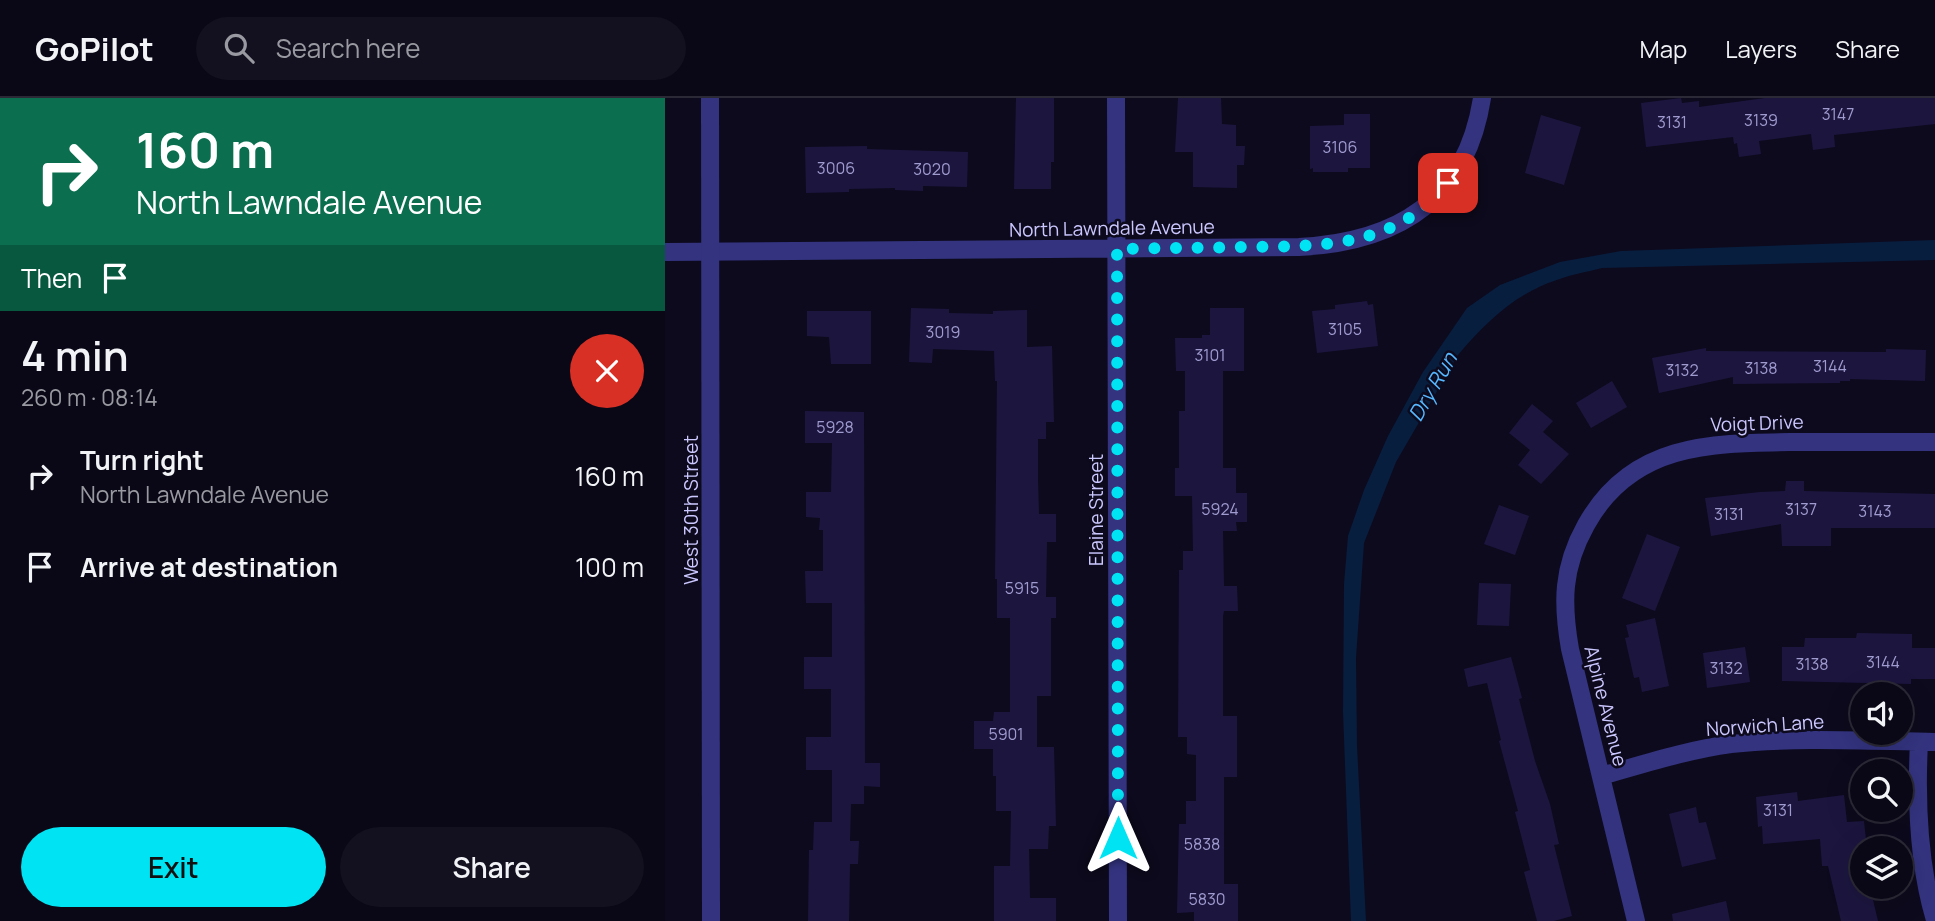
<!DOCTYPE html>
<html lang="en">
<head>
<meta charset="utf-8">
<style>
	body { margin:0; font-family:Manrope,sans-serif; background:#13111f; color:#f1f3f6; height:100vh; display:flex; flex-direction:column; font-size:26px; white-space:nowrap }
	* { box-sizing:border-box; margin:0 }
	p { font-size:23px; color:#999aa1 }
	.icon { flex:none; width:38px; height:38px; fill:none; stroke:currentColor; stroke-width:2; stroke-linecap:round; stroke-linejoin:round }
	.map { position:relative; flex:1; overflow:hidden }
	.panel { display:flex; flex-direction:column; background:#0a0816; width:665px }
	.panel>* { flex:none }
	.banner { background:#0b6e4f; color:#fff; overflow:hidden }
	.buttons { position:absolute; left:1185px; top:584px; display:grid; gap:14px }
	.buttons a { display:grid; place-items:center; width:63px; height:63px; border-radius:50%; background:#0a0816; box-shadow:0 7px 28px #0002,0 0 0 2px #2a2935; font-size:35px }
	.pin { position:absolute; display:grid; place-items:center; width:60px; height:60px; color:#fff; margin:-30px; border-radius:14px; box-shadow:0 4px 10px #0006 }
	.me { position:absolute; width:77px; margin:-38px; rotate:0deg; stroke-linejoin:round; filter:drop-shadow(0 0 5px #0008) }
	.turn { display:flex; align-items:center; gap:24px; height:147px; padding:0 21px; font-size:32px }
	.turn .icon { width:91px; height:91px; stroke-width:2.5 }
	.turn b { display:block; font-size:49px; line-height:60px }
	.then { display:flex; align-items:center; height:66px; padding:0 21px; background:#0003; gap:14px; font-size:26px }
	.round { display:grid; place-items:center; flex:none; width:74px; height:74px; border-radius:37px; background:#13111f }
	.head { display:flex; align-items:center; justify-content:space-between; height:119px; padding:0 21px }
	h1 { font-size:42px; font-weight:600; line-height:52px }
	.action { display:flex; gap:14px; margin-top:auto; padding:14px 21px }
	.action a { flex:1; height:80px; border-radius:42px; background:#00e3f2; color:#111; font-size:28px; font-weight:600; line-height:80px; text-align:center }
	.action a+a { background:#13111f; color:#f1f3f6 }
	ul { padding:0; list-style:none }
	li { display:flex; align-items:center; gap:21px; height:91px; padding:0 21px }
	li div { flex:1 }
	li b { display:block; font-size:26px }
	li em { font-style:normal }
	header { display:flex; align-items:center; gap:42px; box-sizing:border-box; height:98px; padding:0 35px; background:#0a0816; border-bottom:2px solid #2a2935 }
	header strong { font-size:33px }
	nav { display:flex; gap:38px; margin-inline-start:auto; font-size:24px }
	.search { width:490px; height:63px; background:#13111f; display:flex; align-items:center; gap:18px; box-sizing:border-box; padding:0 24px; border-radius:38px; color:#999aa1; font-size:26px }
	main { display:flex; flex:1; min-height:0 }
	.map>svg:first-child { display:block }
	.water { fill:#081e3f }
	.building { fill:#1c163f }
	.lines { fill:none; stroke-linecap:round; stroke-linejoin:round }
	.minor { stroke:#33337f; stroke-width:18 }
	.tertiary { stroke:#33337f; stroke-width:18 }
	.route { stroke:#00e3f2; stroke-width:12; stroke-dasharray:0 21.6 }
	.labels { text-anchor:middle; stroke-width:5; stroke-linejoin:round; paint-order:stroke }
	.number-label { font-size:16px; fill:#9f9bcf }
	.street-label { font-size:19px; fill:#cbc7ff; stroke:#0d0a1d }
	.water-label { font-size:21px; font-style:italic; fill:#55b7ff; stroke:#0d0a1d }
</style>
</head>
<body>
<header>
<strong>GoPilot</strong>
<div class="search"><svg class="icon" aria-label="search" viewBox="0 0 24 24"><circle cx="10" cy="10" r="6"/><path d="M15 15l6 6"/></svg>Search here</div>
<nav><a>Map</a><a>Layers</a><a>Share</a></nav>
</header>
<main>
<section class="panel">
<div class="banner">
<div class="turn"><svg class="icon" aria-label="right" viewBox="0 0 24 24"><path d="M7 20v-9h11M14 6l5 5-5 5"/></svg><div><b>160 m</b>North Lawndale Avenue</div></div>
<div class="then">Then<svg class="icon" aria-label="arrive" viewBox="0 0 24 24"><path d="M6 21V4h12l-3 4 3 4H6"/></svg></div>
</div>
<div class="head"><div><h1>4 min</h1><p>260 m · 08:14</p></div><a class="round" style="background:#d93025;color:#fff"><svg class="icon" aria-label="close" viewBox="0 0 24 24"><path d="M6 6l12 12M18 6L6 18"/></svg></a></div>
<ul>
<li><svg class="icon" aria-label="right" viewBox="0 0 24 24"><path d="M7 20v-9h11M14 6l5 5-5 5"/></svg><div><b>Turn right</b><p>North Lawndale Avenue</p></div><em>160 m</em></li>
<li><svg class="icon" aria-label="arrive" viewBox="0 0 24 24"><path d="M6 21V4h12l-3 4 3 4H6"/></svg><div><b>Arrive at destination</b></div><em>100 m</em></li>
</ul>
<div class="action"><a>Exit</a><a>Share</a></div>
</section>
<div class="map">
<svg width="1270" height="823" viewBox="0 0 1270 823">
	<rect width="100%" height="100%" fill="#0d0a1d"/>
	<path class="water" d="M1270 142V162L937 170C921 174 904 177 889 183 850 196 819 226 793 257L731 364 699 445 691 560 692 648 701 823H686L678 614 679 486 683 438 699 392 723 338 758 274 802 210 835 187 895 164 956 153Z"/>
	<path class="building" d="M351 0H389V64H386V91H349Z
		M513 0H556L557 26 571 27V48H580L579 67H572V90L528 89V54H510Z
		M1016 0 1017 5 1034 3V9L1100 0H1270V26L1169 37 1170 49 1148 52 1146 36 1094 43 1096 56 1074 59 1072 45 1069 46 1068 39 981 49 976 5Z
		M679 16H705V70H683V74H648V70L645 71V28L679 27Z
		M876 17 916 29 899 87 860 75Z
		M202 48V51L303 54 302 89 258 88V93L230 92V90L184 91V94L141 95 140 49Z
		M702 203 703 207 708 206 713 248 652 255 647 213 670 211V207Z
		M246 210 284 211V215L328 216V213L362 212V249L387 248 389 324H381V341H373V381L374 416H391V444H382L381 499H391V520H386V598H372V649H389L391 728H384L383 751H364L365 800H391V823H329V768H345L346 713H331V678H328V651H309V623H328L329 614H345V520H332V481H330L332 283H330L329 253 268 251 267 265 244 264Z
		M545 210H579V273H558V370H571V395H582V424H571L572 433H558L559 488H572L573 513H559L558 518V618H572V679H559V786H573V823H529V814L512 815 514 726H521V703H531V657L522 656V639H513L514 472H518V453H528L527 398H510V370H514V313H520V273H511L510 240H537V237H545Z
		M142 213H206V266H166L164 239 142 238Z
		M1041 250V253L1221 254V251L1261 252 1260 283 1185 281V283H1175V285L1068 286V279L994 295 987 260Z
		M947 283 962 309 926 330 911 305Z
		M867 306 888 323 878 334 904 356 876 386 853 367 865 352 844 335Z
		M140 313 199 314 200 665H215V689L199 688V706H186L185 743H194L193 766H185L184 823H143L144 752H148L149 724H167V672H141V639H166V591H139V559H167V505H141L140 473H158V432H154L155 420 141 419V394H166L167 345H140Z
		M1121 383H1139V393L1270 396V430H1166V448H1117L1116 426 1046 438 1040 400 1095 394 1120 393Z
		M834 407 864 418 850 457 819 446Z
		M982 436 1015 449 990 513 957 500Z
		M814 485 846 486 844 528 812 527Z
		M990 520 1004 588 977 594 974 579 969 580 960 540 964 539 961 527Z
		M1192 535 1247 536V550H1270V581H1246V586L1117 583V549H1139L1140 540H1191Z
		M1080 549 1085 584 1042 590 1038 555Z
		M846 559 857 600 854 601 870 663 885 706 894 746 889 747 907 818 889 823H872L859 774 865 772 850 714 853 713 834 643 836 642 822 585 803 589 799 571Z
		M1132 694 1133 703 1179 697 1182 724 1199 723 1202 751H1197V789H1205L1213 823H1176L1163 768H1157L1155 741 1098 746 1097 728 1093 729 1091 699Z
		M1031 709 1034 725 1041 724 1051 761 1017 769 1004 716Z
		M1061 803 1065 823H1008L1007 816Z"/>
	<g class="lines">
		<path class="minor" d="M451 0 453 823
			M0 154 634 149C732 144 801 103 817 0
			M1254 644C1251 703 1253 765 1270 822
			M936 678C979 666 1022 652 1066 646 1133 639 1203 643 1270 644
			M971 823 905 551C897 505 897 470 921 427 968 342 1051 345 1136 344 1181 344 1225 344 1270 344"/>
		<path class="tertiary" d="M45 0 46 823"/>
	</g>
	<g class="lines">
		<path class="route" d="M453 740 452 151C495 150 538 150 581 149 657 148 731 150 783 85"/>
	</g>
	<g class="labels">
		<g class="number-label">
			<text x="1173" y="22">3147</text>
			<text x="1096" y="28">3139</text>
			<text x="1007" y="30">3131</text>
			<text x="675" y="55">3106</text>
			<text x="171" y="76">3006</text>
			<text x="267" y="77">3020</text>
			<text x="680" y="237">3105</text>
			<text x="278" y="240">3019</text>
			<text x="545" y="263">3101</text>
			<text x="1165" y="274">3144</text>
			<text x="1096" y="276">3138</text>
			<text x="1017" y="278">3132</text>
			<text x="170" y="335">5928</text>
			<text x="555" y="417">5924</text>
			<text x="1136" y="417">3137</text>
			<text x="1210" y="419">3143</text>
			<text x="1064" y="422">3131</text>
			<text x="357" y="496">5915</text>
			<text x="1218" y="570">3144</text>
			<text x="1147" y="572">3138</text>
			<text x="1061" y="576">3132</text>
			<text x="341" y="642">5901</text>
			<text x="1113" y="718">3131</text>
			<text x="537" y="752">5838</text>
			<text x="542" y="807">5830</text>
		</g>
		<g class="street-label">
			<text transform="translate(447 130) rotate(-1)" y="7">North Lawndale Avenue</text>
			<text transform="translate(1092 325) rotate(-2)" y="7">Voigt Drive</text>
			<text transform="translate(26 412) rotate(-90)" y="7">West 30th Street</text>
			<text transform="translate(431 412) rotate(-90)" y="7">Elaine Street</text>
			<text transform="translate(941 608) rotate(76)" y="7">Alpine Avenue</text>
			<text transform="translate(1100 627) rotate(-4)" y="7">Norwich Lane</text>
		</g>
		<g class="water-label">
			<text transform="translate(768 289) rotate(-60)" y="7">Dry Run</text>
		</g>
	</g>
</svg>
<div class="buttons">
<a><svg class="icon" aria-label="sound" viewBox="0 0 24 24"><path d="M4 9h4l5-4v14l-5-4H4zM17 9q2 3 0 6"/></svg></a>
<a><svg class="icon" aria-label="search" viewBox="0 0 24 24"><circle cx="10" cy="10" r="6"/><path d="M15 15l6 6"/></svg></a>
<a><svg class="icon" aria-label="layers" viewBox="0 0 24 24"><path d="M12 4l9 5-9 5-9-5zM3 14l9 5 9-5"/></svg></a>
</div>
<div class="pin" style="left:783px;top:85px;background:#d93025"><svg class="icon" aria-label="arrive" viewBox="0 0 24 24"><path d="M6 21V4h12l-3 4 3 4H6"/></svg></div>
<svg class="me" style="left:453px;top:740px" viewBox="-20 -20 40 40"><path d="M0-17L14 15 0 8-14 15z" fill="#00e3f2" stroke="#fff" stroke-width="4"/></svg>
</div>
</main>
</body>
</html>
